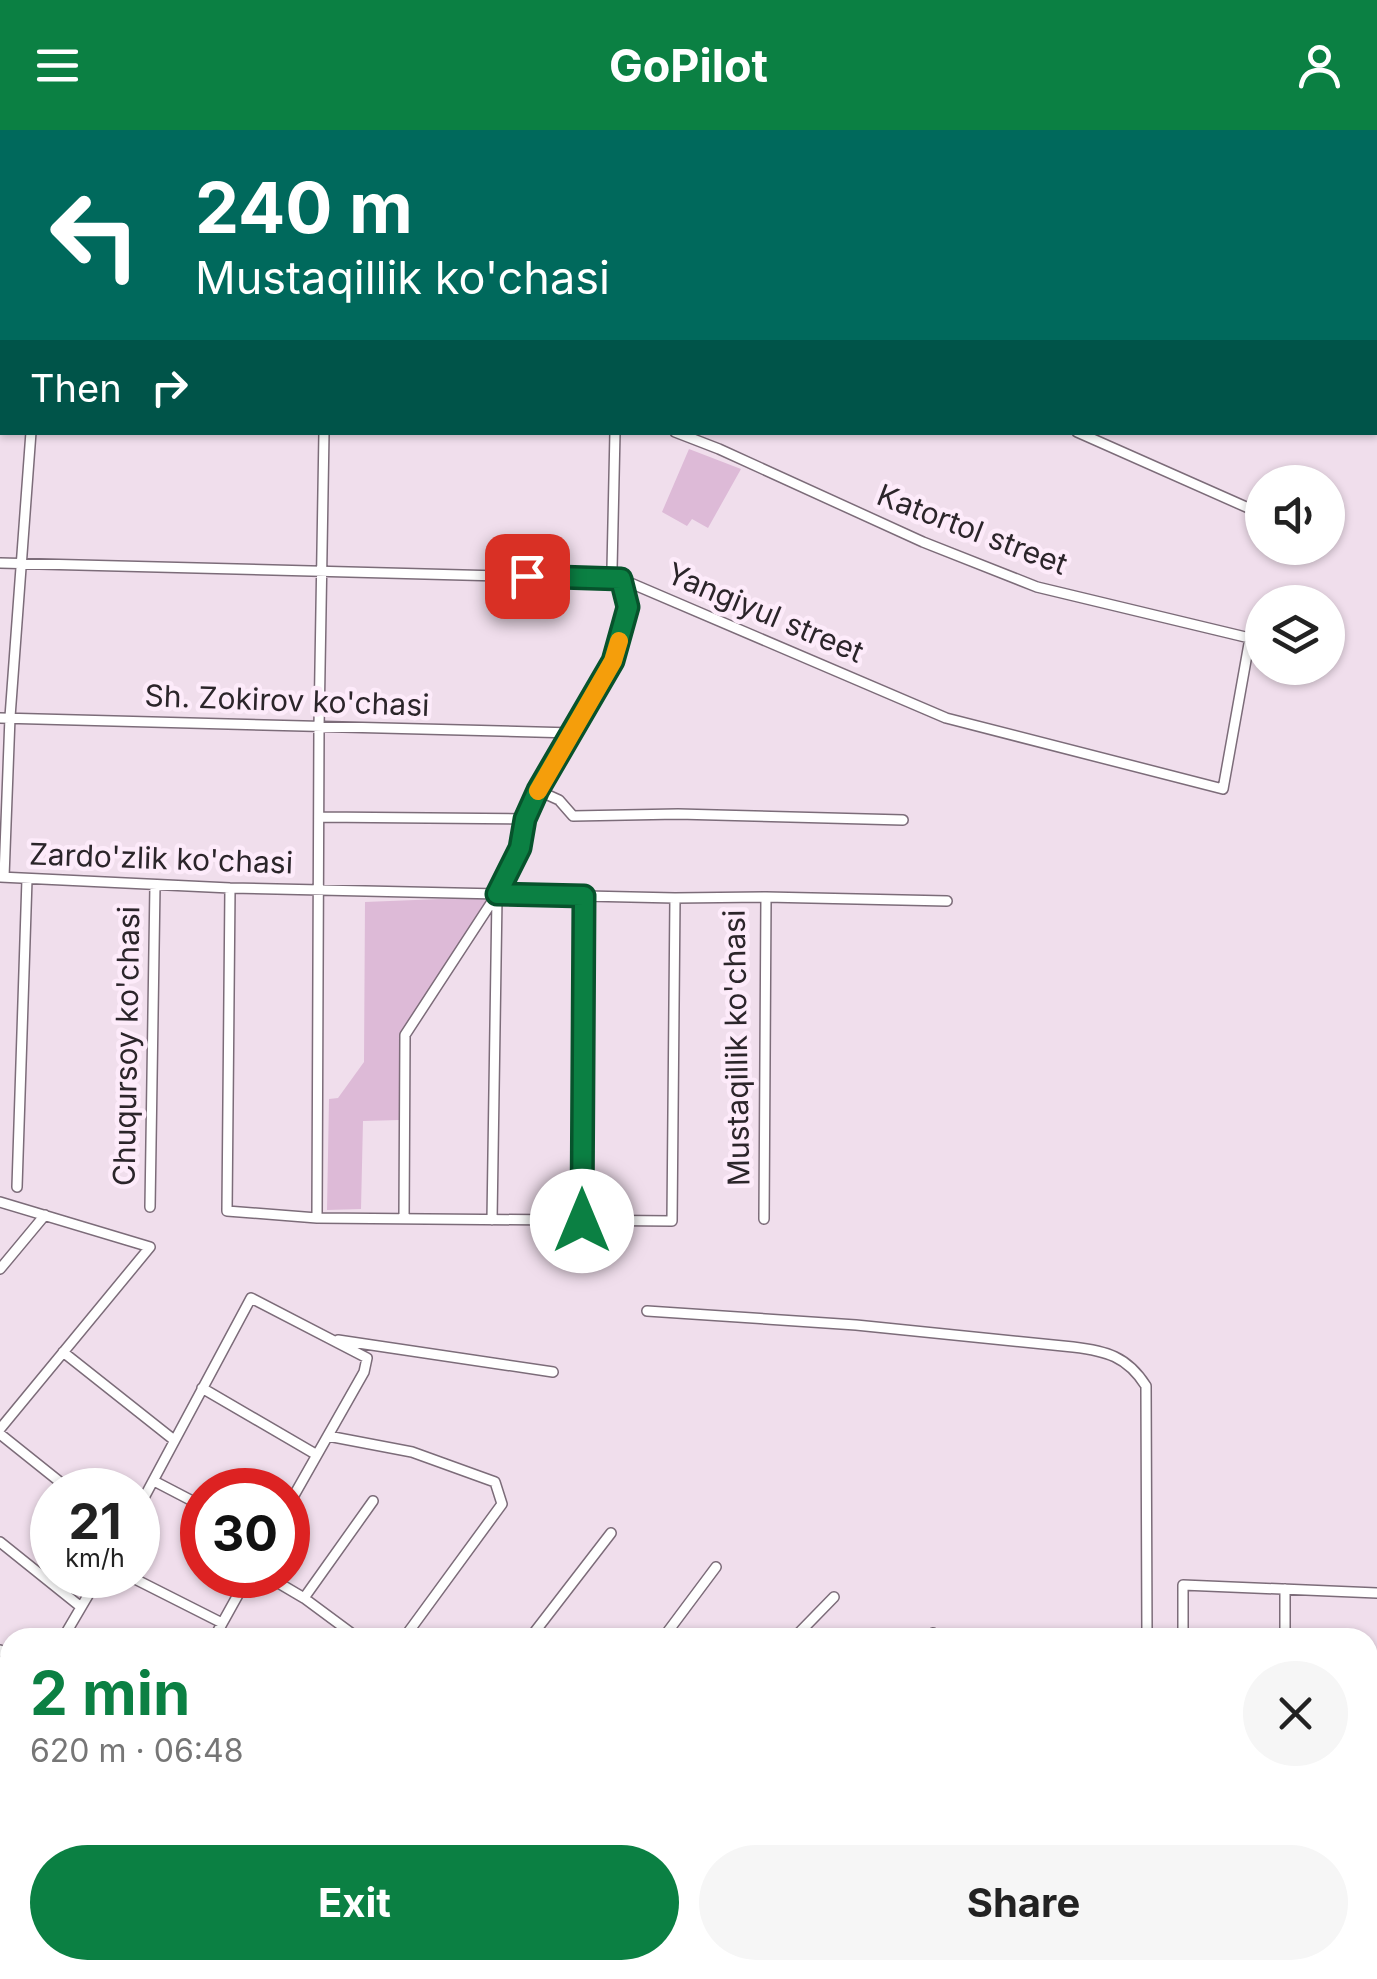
<!DOCTYPE html>
<html lang="en">
<head>
<meta charset="utf-8">
<style>
	body { margin:0; font-family:Inter,sans-serif; background:#f6f6f6; color:#222; height:100vh; display:flex; flex-direction:column; font-size:38px; white-space:nowrap }
	* { box-sizing:border-box; margin:0 }
	p { font-size:32px; color:#767676 }
	.icon { flex:none; width:55px; height:55px; fill:none; stroke:currentColor; stroke-width:2; stroke-linecap:round; stroke-linejoin:round }
	.map { position:relative; flex:1; overflow:hidden }
	.drawer { position:absolute; left:0px; top:1498px; width:1378px; height:352px; display:flex; flex-direction:column; background:#fff; border-radius:30px 30px 0 0; box-shadow:0 2px 8px #0004 }
	.drawer>* { flex:none }
	.top-card { position:absolute; left:0px; top:0px; width:1378px; height:305px; box-shadow:0 2px 8px #0004; background:#00695c; color:#fff; overflow:hidden }
	.fabs { position:absolute; left:1245px; top:335px; display:grid; gap:20px }
	.fabs a { display:grid; place-items:center; width:100px; height:100px; border-radius:50%; background:#fff; box-shadow:0 2px 8px #0004; font-size:50px }
	.speed { position:absolute; left:30px; top:1338px; display:flex; gap:20px; font-size:50px; font-weight:700; text-align:center }
	.speed>* { display:grid; place-content:center; width:130px; height:130px; border-radius:50%; background:#fff; box-shadow:0 2px 8px #0004; line-height:1 }
	.speed small { font-size:25px; font-weight:400 }
	.speed .limit { border:15px solid #d22; background:#fff; color:#111 }
	.pin { position:absolute; display:grid; place-items:center; width:85px; height:85px; color:#fff; margin:-42px; border-radius:20px; box-shadow:0 5px 15px #0006 }
	.me { position:absolute; width:110px; margin:-55px; rotate:0deg; stroke-linejoin:round; filter:drop-shadow(0 0 8px #0008) }
	.turn { display:flex; align-items:center; gap:35px; height:210px; padding:0 30px; font-size:45px }
	.turn .icon { width:130px; height:130px; stroke-width:2.5 }
	.turn b { display:block; font-size:70px; line-height:85px }
	.then { display:flex; align-items:center; height:95px; padding:0 30px; background:#0003; gap:20px; font-size:38px }
	.round { display:grid; place-items:center; flex:none; width:105px; height:105px; border-radius:52px; background:#f6f6f6 }
	.summary { display:flex; align-items:center; justify-content:space-between; height:170px; padding:0 30px }
	h1 { font-size:60px; font-weight:700; line-height:75px; color:#0b8043 }
	.primary-button { display:flex; gap:20px; margin-top:auto; padding:20px 30px }
	.primary-button a { flex:1; height:115px; border-radius:60px; background:#0b8043; color:#fff; font-size:40px; font-weight:700; line-height:115px; text-align:center }
	.primary-button a+a { background:#f6f6f6; color:#222 }
	header { display:flex; justify-content:space-between; align-items:center; height:130px; padding:0 30px; background:#0b8043; color:#fff; font-size:45px; font-weight:700 }
	.map>svg:first-child { display:block }
	.green { fill:#ddbad7 }
	.lines { fill:none; stroke-linecap:round; stroke-linejoin:round }
	.minor-casing { stroke:#7c6c79; stroke-width:12 }
	.minor { stroke:#fff; stroke-width:9 }
	.route-casing { stroke:#07532c; stroke-width:25 }
	.route { stroke:#0b8043; stroke-width:18 }
	.slow { stroke:#f59e0b; stroke-width:18 }
	.labels { text-anchor:middle; stroke-width:9; stroke-linejoin:round; paint-order:stroke }
	.street-label { font-size:30px; fill:#2b252a; stroke:#fdebfa }
</style>
</head>
<body>
<header><svg class="icon" aria-label="menu" viewBox="0 0 24 24"><path d="M4 6h16M4 12h16M4 18h16"/></svg>GoPilot<svg class="icon" aria-label="person" viewBox="0 0 24 24"><circle cx="12" cy="8" r="4"/><path d="M4 21q1-7 8-7t8 7"/></svg></header>
<div class="map">
<svg width="1377" height="1849" viewBox="0 0 1377 1849">
	<rect width="100%" height="100%" fill="#f0deec"/>
	<path class="green" d="M689 319 741 339 708 398 692 389 687 396 662 382Z
		M490 767 400 905 399 990 363 991 361 1079 327 1080 329 969 338 968 364 932 365 772Z"/>
	<g class="lines">
		<g class="minor-casing">
			<path id="minor" d="M324 0 402 2
				M55 2V0
				M621 2V0
				M0 136H2
				M0 275H2
				M675 302 719 319 923 412 1037 457 1262 511
				M1077 302 1262 384
				M0 433 621 449 946 588 1223 659 1250 508
				M0 588 573 603
				M539 661 559 670 573 686 678 684 903 690
				M319 687 525 689
				M0 747 230 758 675 768 766 767 764 1089
				M4 747 10 587 31 302
				M230 758 227 1081 317 1088 672 1091 675 768
				M766 767 947 771
				M17 1057 27 749
				M0 1072 150 1117 0 1299
				M150 1077 155 755
				M317 1088 319 597 324 302
				M404 1089 405 905 497 764 521 718 525 689 539 661 613 531 628 477 621 449 612 439 615 302
				M492 1090 497 767
				M582 1091 584 766
				M0 1139 45 1085
				M647 1181 856 1195 1073 1217C1106 1221 1127 1226 1146 1256L1147 1508
				M338 1210 553 1242
				M63 1222 174 1310
				M202 1258 317 1325
				M0 1304 70 1360
				M328 1306 412 1322 495 1352 502 1374 404 1508
				M154 1351 202 1376
				M138 1379 251 1168 367 1228 364 1242 288 1376
				M0 1412 81 1477
				M127 1445 222 1493
				M265 1445 304 1468
				M1285 1459V1508
				M63 1508 100 1445
				M214 1508 249 1445
				M358 1508 304 1468 373 1371
				M530 1508 611 1403
				M663 1508 716 1437
				M794 1508 834 1467
				M929 1508 933 1503
				M1183 1508V1455L1377 1463
				M0 1520 10 1527
				M0 1622 10 1603
				M0 1636 10 1644
				M0 1799 10 1806
				M47 1840 57 1849
				M239 1840 248 1849
				M427 1840 436 1849
				M571 1840 579 1849
				M701 1840 710 1849
				M849 1840 858 1849
				M1002 1840 1012 1849
				M1149 1840V1849
				M1289 1840V1849
				M598 1849 607 1840
				M1127 1849 1128 1840
				M1180 1849V1840"/>
		</g>
		<use href="#minor" class="minor"/>
	</g>
	<g class="lines">
		<g class="route-casing">
			<path id="route" d="M527 446 621 449 628 477 613 531 538 660 525 689 520 718 497 764 584 766 582 1091"/>
		</g>
		<use href="#route" class="route"/>
		<path class="slow" d="M538 661 613 531 619 511"/>
	</g>
	<g class="labels">
		<g class="street-label">
			<text transform="translate(972 400) rotate(21)" y="10">Katortol street</text>
			<text transform="translate(765 483) rotate(23)" y="10">Yangiyul street</text>
			<text transform="translate(287 571) rotate(2)" y="10">Sh. Zokirov ko'chasi</text>
			<text transform="translate(161 729) rotate(2)" y="10">Zardo'zlik ko'chasi</text>
			<text transform="translate(127 916) rotate(-89)" y="10">Chuqursoy ko'chasi</text>
			<text transform="translate(737 918) rotate(-91)" y="10">Mustaqillik ko'chasi</text>
		</g>
	</g>
</svg>
<div class="fabs">
<a><svg class="icon" aria-label="sound" viewBox="0 0 24 24"><path d="M4 9h4l5-4v14l-5-4H4zM17 9q2 3 0 6"/></svg></a>
<a><svg class="icon" aria-label="layers" viewBox="0 0 24 24"><path d="M12 4l9 5-9 5-9-5zM3 14l9 5 9-5"/></svg></a>
</div>
<div class="speed"><div>21<small>km/h</small></div><div class="limit">30</div></div>
<div class="pin" style="left:527px;top:446px;background:#d93025"><svg class="icon" aria-label="arrive" viewBox="0 0 24 24"><path d="M6 21V4h12l-3 4 3 4H6"/></svg></div>
<svg class="me" style="left:582px;top:1091px" viewBox="-20 -20 40 40"><circle r="19" fill="#fff"/><path d="M0-13L10 11 0 6-10 11z" fill="#0b8043"/></svg>
<div class="top-card">
<div class="turn"><svg class="icon" aria-label="left" viewBox="0 0 24 24"><path d="M17 20v-9H6M10 6l-5 5 5 5"/></svg><div><b>240 m</b>Mustaqillik ko'chasi</div></div>
<div class="then">Then<svg class="icon" aria-label="right" viewBox="0 0 24 24"><path d="M7 20v-9h11M14 6l5 5-5 5"/></svg></div>
</div>
<section class="drawer">
<div class="summary"><div><h1>2 min</h1><p>620 m · 06:48</p></div><a class="round"><svg class="icon" aria-label="close" viewBox="0 0 24 24"><path d="M6 6l12 12M18 6L6 18"/></svg></a></div>
<div class="primary-button"><a>Exit</a><a>Share</a></div>
</section>
</div>
</body>
</html>
